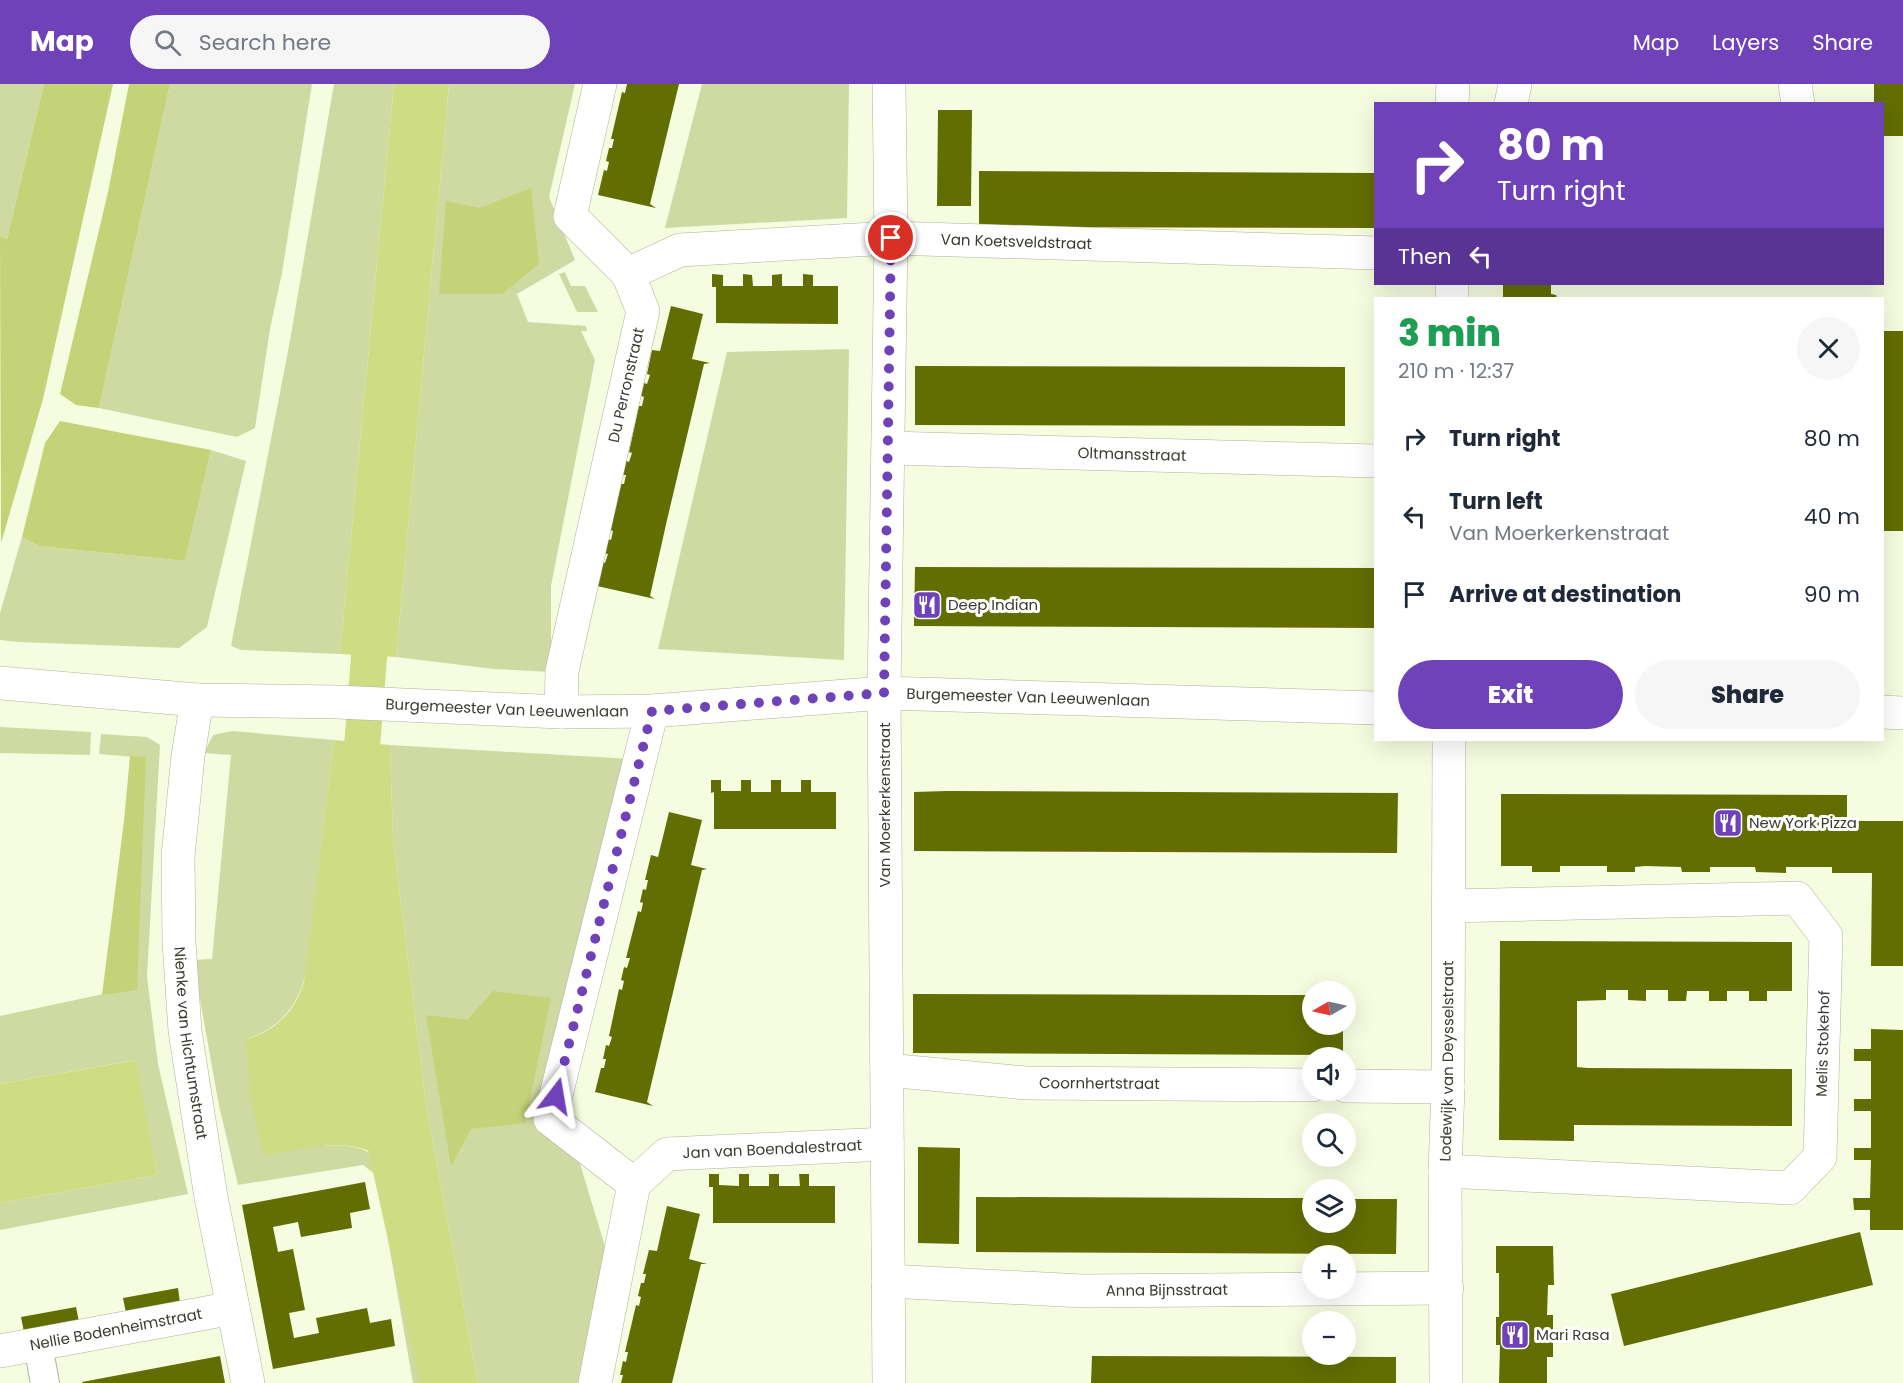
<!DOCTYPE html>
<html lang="en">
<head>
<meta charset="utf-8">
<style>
	body { margin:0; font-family:Poppins,sans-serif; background:#f6f6f7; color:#1f2937; height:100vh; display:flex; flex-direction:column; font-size:22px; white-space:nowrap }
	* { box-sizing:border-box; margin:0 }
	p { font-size:20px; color:#747a83 }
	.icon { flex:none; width:33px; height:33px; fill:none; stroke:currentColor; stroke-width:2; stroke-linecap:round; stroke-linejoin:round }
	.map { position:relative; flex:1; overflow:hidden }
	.side { position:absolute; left:1374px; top:213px; width:510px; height:444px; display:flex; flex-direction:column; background:#fff; border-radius:0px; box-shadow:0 6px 24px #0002 }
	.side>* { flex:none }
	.top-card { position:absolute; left:1374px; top:18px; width:510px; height:183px; border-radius:0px; box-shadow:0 6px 24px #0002; background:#7042ba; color:#fff; overflow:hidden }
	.needle { width:39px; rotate:261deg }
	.tools { position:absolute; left:1302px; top:897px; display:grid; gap:12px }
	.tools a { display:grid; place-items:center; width:54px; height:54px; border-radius:50%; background:#fff; box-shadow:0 6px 24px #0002; font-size:30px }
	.pin { position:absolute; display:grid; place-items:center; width:51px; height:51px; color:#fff; margin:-26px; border:3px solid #fff; border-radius:50%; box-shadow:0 2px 6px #0007 }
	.me { position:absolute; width:66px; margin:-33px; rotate:14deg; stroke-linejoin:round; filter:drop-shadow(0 0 4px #0008) }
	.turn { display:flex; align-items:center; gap:21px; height:126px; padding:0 24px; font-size:27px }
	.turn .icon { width:78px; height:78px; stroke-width:2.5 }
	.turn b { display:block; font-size:42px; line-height:51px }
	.then { display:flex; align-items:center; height:57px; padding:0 24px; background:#0003; gap:12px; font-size:22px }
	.round { display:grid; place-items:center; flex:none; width:63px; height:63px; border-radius:32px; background:#f6f6f7 }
	.summary { display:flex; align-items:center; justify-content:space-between; height:102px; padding:0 24px }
	h1 { font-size:36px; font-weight:800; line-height:45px; color:#1e9e55 }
	.button { display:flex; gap:12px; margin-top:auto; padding:12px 24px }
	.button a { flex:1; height:69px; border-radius:36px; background:#7042ba; color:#fff; font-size:24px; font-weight:800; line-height:69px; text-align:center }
	.button a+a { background:#f6f6f7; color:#1f2937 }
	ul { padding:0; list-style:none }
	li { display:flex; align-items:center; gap:18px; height:78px; padding:0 24px }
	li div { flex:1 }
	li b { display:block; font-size:22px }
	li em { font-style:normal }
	header { display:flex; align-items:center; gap:36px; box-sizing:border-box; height:84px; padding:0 30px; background:#7042ba; color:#fff }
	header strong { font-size:28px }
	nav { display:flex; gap:33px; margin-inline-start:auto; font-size:21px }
	.search { width:420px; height:54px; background:#f6f6f7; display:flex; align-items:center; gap:15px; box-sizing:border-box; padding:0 21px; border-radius:33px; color:#747a83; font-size:22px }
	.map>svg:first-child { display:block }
	.green { fill:#cfdaa2 }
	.forest { fill:#c4d378 }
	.water { fill:#cedd83 }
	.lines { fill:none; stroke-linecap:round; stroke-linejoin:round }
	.canal { stroke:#cedd83; stroke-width:36 }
	.building { fill:#626d02 }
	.pedestrian-casing { stroke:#aeb499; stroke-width:30 }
	.minor-casing { stroke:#aeb499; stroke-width:34 }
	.tertiary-casing { stroke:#aeb499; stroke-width:34 }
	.pedestrian { stroke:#fff; stroke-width:28 }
	.minor { stroke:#fff; stroke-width:33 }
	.tertiary { stroke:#fff; stroke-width:33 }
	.route { stroke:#7042ba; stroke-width:10; stroke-dasharray:0 18 }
	.labels { text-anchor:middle; stroke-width:6; stroke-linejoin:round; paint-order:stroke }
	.street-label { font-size:15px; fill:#393c31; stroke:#fff }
	.poi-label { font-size:15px; fill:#393c31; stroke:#fff; text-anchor:start }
</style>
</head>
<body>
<header>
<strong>Map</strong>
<div class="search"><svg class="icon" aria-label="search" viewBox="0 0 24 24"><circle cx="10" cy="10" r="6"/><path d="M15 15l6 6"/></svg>Search here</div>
<nav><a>Map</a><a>Layers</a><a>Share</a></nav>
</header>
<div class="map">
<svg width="1903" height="1299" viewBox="0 0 1903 1299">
	<rect width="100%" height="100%" fill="#f6fcdf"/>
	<path class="green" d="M0 0H44L7 155 0 152Z
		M170 0H312L282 189 270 245 255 344 237 353 99 324Z
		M334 0H394L340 570 241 566 231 562 289 262Z
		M449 0H575L549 113 575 176 517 210 528 238 586 242 587 247H581L595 276 551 502V588L494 585 396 573Z
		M702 0H849L847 134 665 144Z
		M565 188 571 202H585L598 228H577L559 190Z
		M849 265 844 576 658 565 727 268Z
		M211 366 246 377 207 543 179 564 18 558 0 556V529L22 453 39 462 185 477Z
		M0 643 91 648 90 671 0 669Z
		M232 647 334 656 306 887C300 921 279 945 246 955L324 1062C363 1058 385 1072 404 1106L441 1299H413L377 1092 363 1081 238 1101 219 1022 193 876 212 875 231 671 204 669 213 651Z
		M101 650 147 653 160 661 147 893 158 980 188 1110 0 1146V1119L157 1091 135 976 0 1000V932L127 905 146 674 99 670Z
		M390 661 649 676 566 1019 568 1040 607 1169 583 1299H478L427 1028 393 755Z"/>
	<path class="forest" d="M44 0H113L43 315 1 459 0 152 7 155Z
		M129 0H170L99 324 76 321 60 310 108 108Z
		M531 104 539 180 502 210H439L446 117 480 124Z
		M60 337 211 366 185 477 39 462 22 453 45 359Z
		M130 672 146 673 137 906 102 911 124 737Z
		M493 907 551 914 525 1039 471 1045 451 1082 426 931 467 936Z"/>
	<path class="water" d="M394 0H449L396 573 340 570Z
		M334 656 390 661 393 755 427 1028 478 1299H441L408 1120C386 1041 325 1061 264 1072L251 1018 246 955C275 948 296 926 304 898Z
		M136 976 157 1091 0 1119V1000Z"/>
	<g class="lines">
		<path class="canal" d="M362 706V663L373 522
			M380 1036 438 1299"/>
	</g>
	<path class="building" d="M627 0H679L650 120 656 124 598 111 604 86 607 87 609 78 606 77 609 64H612L614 55H611L622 8 625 9Z
		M1874 0H1903V52H1882V20H1874Z
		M938 26H972L971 122H937Z
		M979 87 1376 89V144L979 143Z
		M712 190 723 191V202H743V190L752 191 753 202H772V191L782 190V202H803V190L813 191V202H838V240L716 239V203H712Z
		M1503 200H1551V210L1556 211 1557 214H1503Z
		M671 222 703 230 692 275 710 279 704 280 667 436 650 512 655 515 597 502 602 478 605 479 608 470 604 469 608 455 611 456 613 447 610 446 621 400H624L626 391H623L626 377 629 378 632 369 629 368 639 322H642L644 313 641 312 644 299 647 300 650 291 647 290 652 266 660 267Z
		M1882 247H1903V447H1882Z
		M915 282 1345 283V342L915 341Z
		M915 483 1376 484V544L914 542Z
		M711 696H721V707H741V696H751V708H771V696H781V708H801V696H811V708H836V745H714V708L711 709Z
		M947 707 1398 709 1397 769 914 767V708Z
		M1501 710 1847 711V737H1903V882H1871L1872 789H1832V783H1786V789L1756 788 1755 783H1710V788H1682L1681 783 1645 782 1635 783V788H1607V782H1560V788H1532V782H1501Z
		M669 728 702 736 691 781 707 785 702 786 647 1018 653 1022 595 1008 601 984H604L606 975H603L606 961 609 962 612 953 609 952 619 905 622 906 624 897 621 896 624 883 627 884 630 874H626L638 827 641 828 643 819 640 818 643 805 646 806 648 796H645L651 771 658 773Z
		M1500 857 1792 858V907H1767V917H1749V907H1727V917H1709V907H1687L1686 917H1668V906H1646V917L1628 916V906H1606V916L1577 917V983L1587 984 1792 985V1042L1574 1041V1057L1499 1056Z
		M913 910 1312 911V940H1343V971L913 969Z
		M1871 945 1903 946V1146H1870V1126H1854L1853 1114H1870L1871 1076H1854V1064H1871V1027H1854V1015H1871V977H1854V965H1871Z
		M918 1063 960 1064 959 1160 918 1159Z
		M709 1090H719V1101L739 1102V1090H749V1102H769V1090H779V1102H800L799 1090H809V1102H835V1139H713V1103H709Z
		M365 1098 370 1125 350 1129 352 1144 301 1153 298 1138 273 1143 278 1168 293 1165 299 1195 305 1226 289 1229 294 1254 319 1249 316 1234 367 1224 370 1239 391 1235 395 1262 273 1285 242 1121Z
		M976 1113 1312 1114V1138H1346V1115H1397L1396 1170 976 1168Z
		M667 1122 700 1130 689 1175 707 1180H701L672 1299H621L623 1291H620L623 1277 626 1278 628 1268H625L636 1221 639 1222 641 1213 638 1212 641 1199H644L646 1190H643L649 1166 657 1167Z
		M1860 1148 1873 1201 1624 1262 1611 1210Z
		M1496 1162H1553L1554 1201H1548L1547 1231H1553V1273H1547V1299H1499L1500 1261H1496V1233H1499V1189H1496Z
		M178 1204 180 1219 126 1229 123 1214Z
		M76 1223 79 1238 24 1248 21 1233Z
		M220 1272 225 1299H83L82 1298Z
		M1092 1272 1396 1273V1299H1091Z"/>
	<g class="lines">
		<g class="pedestrian-casing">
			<path id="pedestrian" d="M38 1261 45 1299"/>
		</g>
		<g class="minor-casing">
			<g id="minor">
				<path d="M1795 0 1798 20"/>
				<path d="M1452 20 1453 0"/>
				<path d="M1511 20 1515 0"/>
				<path id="s1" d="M628 190 680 166 891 154 1376 169"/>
				<path d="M1452 214V200"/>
				<path id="s2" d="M889 364 1376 377"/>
				<path id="s3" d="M197 616 188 672 178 772 179 858 185 947 211 1113 248 1299"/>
				<path id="s4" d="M561 628 562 587 643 227 628 190 570 132 600 0"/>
				<path id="s5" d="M887 986 1026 999 1312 1001"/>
				<path d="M1346 1002 1448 1003"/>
				<path id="s6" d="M1445 1087 1790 1104 1820 1073 1826 852 1797 814 1449 822"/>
				<path id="s7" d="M634 1100 667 1070 887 1060"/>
				<path id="s8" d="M888 1197 1082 1207 1447 1204"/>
				<path id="s9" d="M0 1267 233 1224"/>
				<path d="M595 1299 634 1100 550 1035 652 627"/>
				<path d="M889 1299 884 609 891 154 889 0"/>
				<path id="s10" d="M1446 1299 1445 1087 1448 1003 1449 656"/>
			</g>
		</g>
		<g class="tertiary-casing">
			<g id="tertiary">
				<path id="s11" d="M0 599 197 616 337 618 561 628 652 627 884 609 1376 624"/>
				<path d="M1882 628 1903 629"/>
			</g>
		</g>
		<use href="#pedestrian" class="pedestrian"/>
		<use href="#minor" class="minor"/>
		<use href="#tertiary" class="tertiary"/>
	</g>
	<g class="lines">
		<path class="route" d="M556 1012 652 627 884 609 891 154"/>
	</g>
	<defs>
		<g id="restaurant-square" transform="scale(1.5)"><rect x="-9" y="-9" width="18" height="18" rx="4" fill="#7042ba" stroke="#fff"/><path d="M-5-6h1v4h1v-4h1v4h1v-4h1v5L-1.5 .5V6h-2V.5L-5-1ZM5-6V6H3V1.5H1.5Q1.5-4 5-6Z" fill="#fff"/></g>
	</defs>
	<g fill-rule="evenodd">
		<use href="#restaurant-square" x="927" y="521"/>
		<use href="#restaurant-square" x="1728" y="739"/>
		<use href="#restaurant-square" x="1515" y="1251"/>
	</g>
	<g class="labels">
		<g class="street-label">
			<text dy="5" stroke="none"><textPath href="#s1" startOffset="394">Van Koetsveldstraat</textPath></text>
			<text dy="5" stroke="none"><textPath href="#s4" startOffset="334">Du Perronstraat</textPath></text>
			<text dy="5" stroke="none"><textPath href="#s2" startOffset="243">Oltmansstraat</textPath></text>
			<text dy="5" stroke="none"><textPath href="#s11" startOffset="1030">Burgemeester Van Leeuwenlaan</textPath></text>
			<text dy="5" stroke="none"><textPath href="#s11" startOffset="508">Burgemeester Van Leeuwenlaan</textPath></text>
			<text transform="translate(885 721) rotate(-90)" y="5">Van Moerkerkenstraat</text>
			<text dy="5" stroke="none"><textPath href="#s3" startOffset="345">Nienke van Hichtumstraat</textPath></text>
			<text dy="5" stroke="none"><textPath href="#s6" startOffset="502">Melis Stokehof</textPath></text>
			<text dy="5" stroke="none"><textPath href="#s10" startOffset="322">Lodewijk van Deysselstraat</textPath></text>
			<text dy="5" stroke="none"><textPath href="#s5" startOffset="213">Coornhertstraat</textPath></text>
			<text dy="5" stroke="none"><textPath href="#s7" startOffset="150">Jan van Boendalestraat</textPath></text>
			<text dy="5" stroke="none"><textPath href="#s8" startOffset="279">Anna Bijnsstraat</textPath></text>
			<text dy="5" stroke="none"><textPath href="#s9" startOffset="118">Nellie Bodenheimstraat</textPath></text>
		</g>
		<g class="poi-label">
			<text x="948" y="526">Deep Indian</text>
			<text x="1749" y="744">New York Pizza</text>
			<text x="1536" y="1256">Mari Rasa</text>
		</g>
	</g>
</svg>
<div class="tools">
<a><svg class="needle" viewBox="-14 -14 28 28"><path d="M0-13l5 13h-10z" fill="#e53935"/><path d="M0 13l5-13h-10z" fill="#747a83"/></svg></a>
<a><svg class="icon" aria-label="sound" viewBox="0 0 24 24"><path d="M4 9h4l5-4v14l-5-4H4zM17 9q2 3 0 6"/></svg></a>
<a><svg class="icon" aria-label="search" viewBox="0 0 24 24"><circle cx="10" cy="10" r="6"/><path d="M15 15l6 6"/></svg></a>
<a><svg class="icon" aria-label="layers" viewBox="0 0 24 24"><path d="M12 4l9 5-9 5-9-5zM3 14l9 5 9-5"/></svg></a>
<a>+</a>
<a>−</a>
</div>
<div class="pin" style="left:891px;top:154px;background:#d93025"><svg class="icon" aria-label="arrive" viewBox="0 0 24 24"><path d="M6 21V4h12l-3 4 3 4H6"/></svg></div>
<svg class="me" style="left:556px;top:1012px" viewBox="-20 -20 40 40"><path d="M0-17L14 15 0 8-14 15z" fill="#7042ba" stroke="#fff" stroke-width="4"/></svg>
<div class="top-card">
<div class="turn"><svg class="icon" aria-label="right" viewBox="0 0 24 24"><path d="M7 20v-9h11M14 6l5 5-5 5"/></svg><div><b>80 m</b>Turn right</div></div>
<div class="then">Then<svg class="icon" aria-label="left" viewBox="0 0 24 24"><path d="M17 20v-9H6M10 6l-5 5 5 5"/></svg></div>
</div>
<section class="side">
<div class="summary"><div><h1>3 min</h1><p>210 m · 12:37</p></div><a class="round"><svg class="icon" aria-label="close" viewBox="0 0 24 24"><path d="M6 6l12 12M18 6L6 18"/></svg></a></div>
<ul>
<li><svg class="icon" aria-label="right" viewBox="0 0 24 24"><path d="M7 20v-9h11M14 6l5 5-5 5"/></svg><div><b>Turn right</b></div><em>80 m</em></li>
<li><svg class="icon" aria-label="left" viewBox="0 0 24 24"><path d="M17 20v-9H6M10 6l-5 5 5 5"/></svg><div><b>Turn left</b><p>Van Moerkerkenstraat</p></div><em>40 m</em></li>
<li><svg class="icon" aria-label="arrive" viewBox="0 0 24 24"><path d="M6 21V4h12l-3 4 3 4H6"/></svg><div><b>Arrive at destination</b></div><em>90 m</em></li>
</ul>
<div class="button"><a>Exit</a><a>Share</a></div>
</section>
</div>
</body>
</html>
